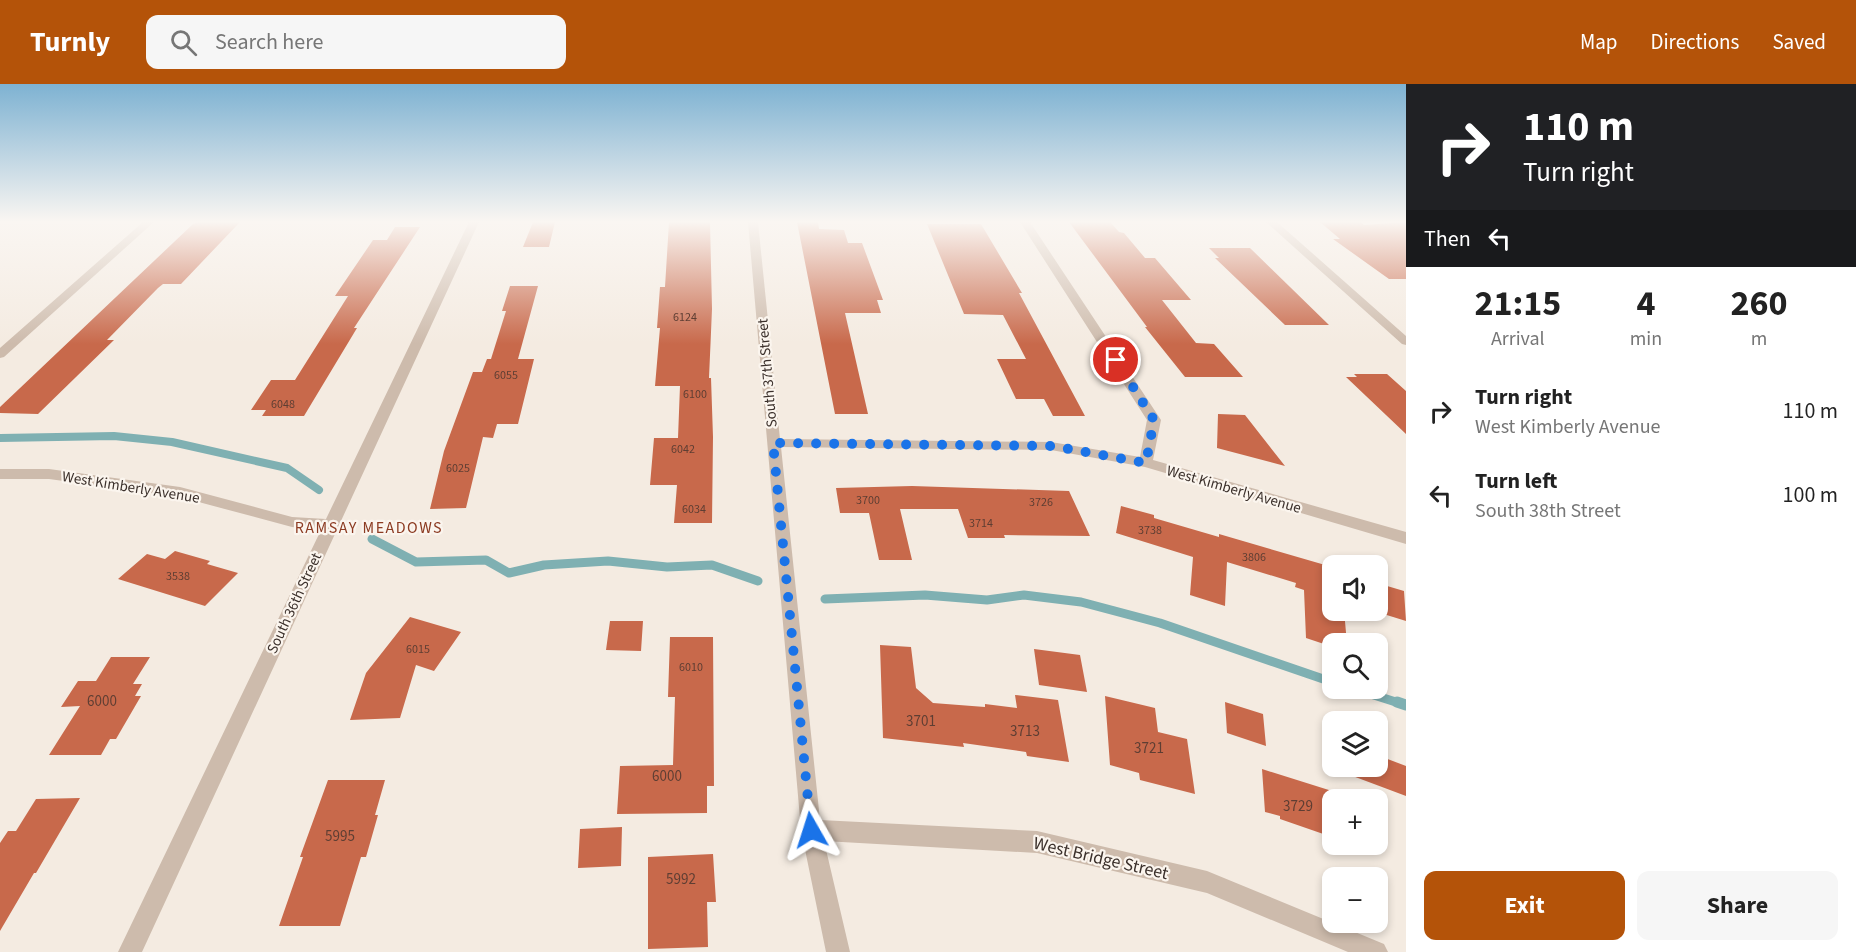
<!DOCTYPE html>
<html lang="en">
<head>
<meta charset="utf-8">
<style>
	body { margin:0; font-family:"Source Sans 3",sans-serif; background:#f6f6f6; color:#222; height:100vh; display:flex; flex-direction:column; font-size:22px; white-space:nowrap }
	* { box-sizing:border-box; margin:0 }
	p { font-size:20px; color:#767676 }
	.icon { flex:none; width:33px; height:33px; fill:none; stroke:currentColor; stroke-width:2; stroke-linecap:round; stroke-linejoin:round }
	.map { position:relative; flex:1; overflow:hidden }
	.details { display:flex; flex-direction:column; background:#fff; width:450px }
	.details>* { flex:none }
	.top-card { background:#202124; color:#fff; overflow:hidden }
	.fabs { position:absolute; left:1322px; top:471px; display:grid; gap:12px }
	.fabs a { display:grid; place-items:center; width:66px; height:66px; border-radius:12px; background:#fff; box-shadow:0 3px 9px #0003; font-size:30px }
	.pin { position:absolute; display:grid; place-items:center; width:51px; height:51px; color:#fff; margin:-26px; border:3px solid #fff; border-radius:50%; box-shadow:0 2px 6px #0007 }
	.me { position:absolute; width:66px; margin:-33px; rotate:354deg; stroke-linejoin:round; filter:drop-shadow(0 0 4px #0008) }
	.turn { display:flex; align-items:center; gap:21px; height:126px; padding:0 18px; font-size:27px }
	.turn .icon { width:78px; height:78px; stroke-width:2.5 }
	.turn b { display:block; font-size:42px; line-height:51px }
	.then { display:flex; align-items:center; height:57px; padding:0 18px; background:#0003; gap:12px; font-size:22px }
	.eta { display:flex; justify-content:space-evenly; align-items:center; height:102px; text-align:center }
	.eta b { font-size:36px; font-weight:700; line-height:42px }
	.button { display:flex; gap:12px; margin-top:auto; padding:12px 18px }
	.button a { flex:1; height:69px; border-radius:12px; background:#b45309; color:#fff; font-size:24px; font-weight:700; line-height:69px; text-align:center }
	.button a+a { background:#f6f6f6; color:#222 }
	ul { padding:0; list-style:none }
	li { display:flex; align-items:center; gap:18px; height:84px; padding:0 18px }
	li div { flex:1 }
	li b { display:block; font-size:22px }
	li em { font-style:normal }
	header { display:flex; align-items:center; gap:36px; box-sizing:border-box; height:84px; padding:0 30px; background:#b45309; color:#fff }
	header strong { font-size:28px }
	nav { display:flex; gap:33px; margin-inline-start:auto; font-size:21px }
	.search { width:420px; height:54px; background:#f6f6f6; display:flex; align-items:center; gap:15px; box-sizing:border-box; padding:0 21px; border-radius:12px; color:#767676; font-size:22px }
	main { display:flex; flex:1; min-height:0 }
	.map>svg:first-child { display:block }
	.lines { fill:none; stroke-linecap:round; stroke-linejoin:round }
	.stream-far2 { stroke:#7fb0b2; stroke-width:8 }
	.stream-far1 { stroke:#7fb0b2; stroke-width:9 }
	.stream { stroke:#7fb0b2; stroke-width:11 }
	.building { fill:#c8694b }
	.minor { fill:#cdbbac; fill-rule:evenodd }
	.route { stroke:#1a73e8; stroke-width:10; stroke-dasharray:0 18 }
	.labels { text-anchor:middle; stroke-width:4.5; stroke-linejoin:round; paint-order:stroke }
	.number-label { font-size:12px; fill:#5e3e33 }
	.street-label { font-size:15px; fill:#3b302b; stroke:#fbf5ee }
	.near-number-label { font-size:15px; fill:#5e3e33 }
	.neighbourhood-label { font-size:16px; letter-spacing:1.5px; fill:#8c3b22; stroke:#fbf5ee }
	.near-street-label { font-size:18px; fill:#3b302b; stroke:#fbf5ee }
</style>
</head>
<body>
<header>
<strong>Turnly</strong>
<div class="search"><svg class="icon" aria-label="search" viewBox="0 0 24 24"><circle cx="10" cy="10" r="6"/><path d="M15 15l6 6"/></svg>Search here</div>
<nav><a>Map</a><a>Directions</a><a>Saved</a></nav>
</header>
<main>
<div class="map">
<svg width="1406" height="868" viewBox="0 0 1406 868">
	<rect width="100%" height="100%" fill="#f4ebe1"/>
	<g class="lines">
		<path class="stream-far2" d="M0 354 114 352 172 358 287 384 319 406"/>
		<path class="stream-far1" d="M372 455 416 478 486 476 509 489 544 481 608 477 667 483 712 481 758 497
			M825 515 925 511 987 516 1024 511 1081 518 1160 539 1332 598
			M1352 604 1402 620"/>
		<path class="stream" d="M1397 618 1406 621"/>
	</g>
	<path class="building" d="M199 138H240L181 200H163L158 204 107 256H114L38 330 0 329V323L193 140Z
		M533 138H555L549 163H523Z
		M669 138H710L712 225 709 294H711L713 353 712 439H674L677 401H650L654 354H678L680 302H655L660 244H657L660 203H665Z
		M797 138H818L819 145 844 146 848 159H862L883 216H877L881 229H845L868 330H835Z
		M1069 138H1110L1119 148 1124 149 1145 174H1155L1191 216H1162L1196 259 1214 260 1243 293H1185L1145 243H1147Z
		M1320 138H1361L1364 141 1406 138V195H1389L1333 155H1340Z
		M927 140H981L1022 209H1019L1085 332H1053L1044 315H1016L997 275H1026L1003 231 964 230Z
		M395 143H420L354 244H357L304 332H262L266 326H251L271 296H295L348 212H335L373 156H387Z
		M1209 164H1250L1329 241H1285L1215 174H1219Z
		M510 202H538L518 275H534L518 340H497L493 354 483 353 466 424 430 425 444 367 473 288H482L487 275H491L506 227H502Z
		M1354 290H1387L1406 307V350L1346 293H1357Z
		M1218 330 1245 331 1285 382 1217 364Z
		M912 402 1069 407 1090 452 1004 451 1005 454H968L958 425H900L912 476H879L869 429H840L836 404Z
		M1121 422 1154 431V434L1219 453V450L1332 483V526H1344L1347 560H1324L1306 554 1304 506 1295 503 1296 499 1227 478 1225 522 1190 511 1193 473 1116 449Z
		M175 467 210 477 207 480 238 489 205 522 118 495 147 470 165 475Z
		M1377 499 1404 507 1406 537 1377 528Z
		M410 533 461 548 434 587 416 581 400 634 350 636 366 589Z
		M610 537H643L641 567 606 566Z
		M670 553H713L714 702H707V729L617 730 620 682 673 681 675 613H668Z
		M880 561 911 563 916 604 933 619 985 623V620L1017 624 1015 611 1058 616 1069 678 1027 672 1026 668 963 659 964 663 883 654Z
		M1034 565 1080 571 1087 608 1039 601Z
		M111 573H150L133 600H142L135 612H141L116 655H110L101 671H49L80 622 61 623 78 597H96Z
		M1105 612 1155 624 1158 648 1187 655 1195 710 1140 696 1139 689 1110 681Z
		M1225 618 1263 630 1266 662 1227 649Z
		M1377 671 1406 682V712L1334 685V682H1377Z
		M1262 685 1332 707V753L1280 735V732L1265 728Z
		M328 696H385L375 731H378L366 773H361L340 842H279L303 773H300Z
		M80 714 36 789H34L0 847V759L8 747H16L36 715Z
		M622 743 621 782 578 784 580 745Z
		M713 770 716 818H707L708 863 648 865V773Z"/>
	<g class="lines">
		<path class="minor" d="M143 138H154L4 273 0 274V264Z
			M469 138H479L142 868H118L321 446 292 443 180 413 49 395H0V385H49L180 403 292 433 326 435Z
			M748 138H758L780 355 1051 358 1140 373 1147 336 1020 138H1030L1161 336 1153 376 1406 448V460L1145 383 1051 366 781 363 820 736 1037 747 1207 787 1384 860 1388 868H1348L1207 809 1037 769 824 757 850 868H826L801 746Z
			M1266 138H1277L1406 252V261L1402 260Z"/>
	</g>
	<linearGradient id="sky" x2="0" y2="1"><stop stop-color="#7eb2d2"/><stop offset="0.53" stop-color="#faf6f2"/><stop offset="1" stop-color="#faf6f2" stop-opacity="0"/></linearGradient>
	<rect width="1406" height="260" fill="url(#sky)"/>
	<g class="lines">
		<path class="route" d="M811 746 773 359 1052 362 1146 379 1154 336 1116 276"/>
	</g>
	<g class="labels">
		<g class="number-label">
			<text x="685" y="237">6124</text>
			<text x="506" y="295">6055</text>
			<text x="695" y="314">6100</text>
			<text x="283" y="324">6048</text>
			<text x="683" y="369">6042</text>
			<text x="458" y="388">6025</text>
			<text x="868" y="420">3700</text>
			<text x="1041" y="422">3726</text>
			<text x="694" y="429">6034</text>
			<text x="981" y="443">3714</text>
			<text x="1150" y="450">3738</text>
			<text x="1254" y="477">3806</text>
			<text x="178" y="496">3538</text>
			<text x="418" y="569">6015</text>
			<text x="691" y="587">6010</text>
		</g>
		<g class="street-label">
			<text transform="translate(767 289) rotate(-95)" y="5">South 37th Street</text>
			<text transform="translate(131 403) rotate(9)" y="5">West Kimberly Avenue</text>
			<text transform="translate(1234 405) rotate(16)" y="5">West Kimberly Avenue</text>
			<text transform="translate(294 519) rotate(-65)" y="5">South 36th Street</text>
		</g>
		<g class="near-number-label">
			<text x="102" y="622">6000</text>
			<text x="921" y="642">3701</text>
			<text x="1025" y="652">3713</text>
			<text x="1149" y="669">3721</text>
			<text x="667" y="697">6000</text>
			<text x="1298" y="727">3729</text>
			<text x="340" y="757">5995</text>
			<text x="681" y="800">5992</text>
		</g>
		<g class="neighbourhood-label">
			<text x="369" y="449">RAMSAY MEADOWS</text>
		</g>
		<g class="near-street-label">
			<text transform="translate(1101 774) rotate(13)" y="6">West Bridge Street</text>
		</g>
	</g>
</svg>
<div class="fabs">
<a><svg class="icon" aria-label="sound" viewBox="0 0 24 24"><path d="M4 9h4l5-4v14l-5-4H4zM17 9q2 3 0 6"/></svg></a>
<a><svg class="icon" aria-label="search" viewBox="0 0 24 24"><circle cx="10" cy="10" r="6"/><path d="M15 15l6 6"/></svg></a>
<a><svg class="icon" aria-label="layers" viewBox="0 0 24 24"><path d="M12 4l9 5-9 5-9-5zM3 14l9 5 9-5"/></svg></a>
<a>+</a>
<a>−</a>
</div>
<div class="pin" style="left:1116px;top:276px;background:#d93025"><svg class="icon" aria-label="arrive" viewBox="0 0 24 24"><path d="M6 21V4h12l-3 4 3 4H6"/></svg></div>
<svg class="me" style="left:811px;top:746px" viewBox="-20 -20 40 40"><path d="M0-17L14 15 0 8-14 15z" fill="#1a73e8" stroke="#fff" stroke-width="4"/></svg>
</div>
<section class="details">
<div class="top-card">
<div class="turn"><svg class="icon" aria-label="right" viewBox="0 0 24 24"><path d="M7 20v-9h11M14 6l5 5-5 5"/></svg><div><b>110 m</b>Turn right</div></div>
<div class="then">Then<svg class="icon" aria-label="left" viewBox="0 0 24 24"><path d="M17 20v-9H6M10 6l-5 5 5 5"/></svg></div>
</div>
<div class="eta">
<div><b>21:15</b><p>Arrival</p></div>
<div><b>4</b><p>min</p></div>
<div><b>260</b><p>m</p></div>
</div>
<ul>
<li><svg class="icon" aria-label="right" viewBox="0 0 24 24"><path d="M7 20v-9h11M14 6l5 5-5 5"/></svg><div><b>Turn right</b><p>West Kimberly Avenue</p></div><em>110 m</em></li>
<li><svg class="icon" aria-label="left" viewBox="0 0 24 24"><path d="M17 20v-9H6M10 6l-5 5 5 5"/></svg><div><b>Turn left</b><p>South 38th Street</p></div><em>100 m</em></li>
</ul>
<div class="button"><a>Exit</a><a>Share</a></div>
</section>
</main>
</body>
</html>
